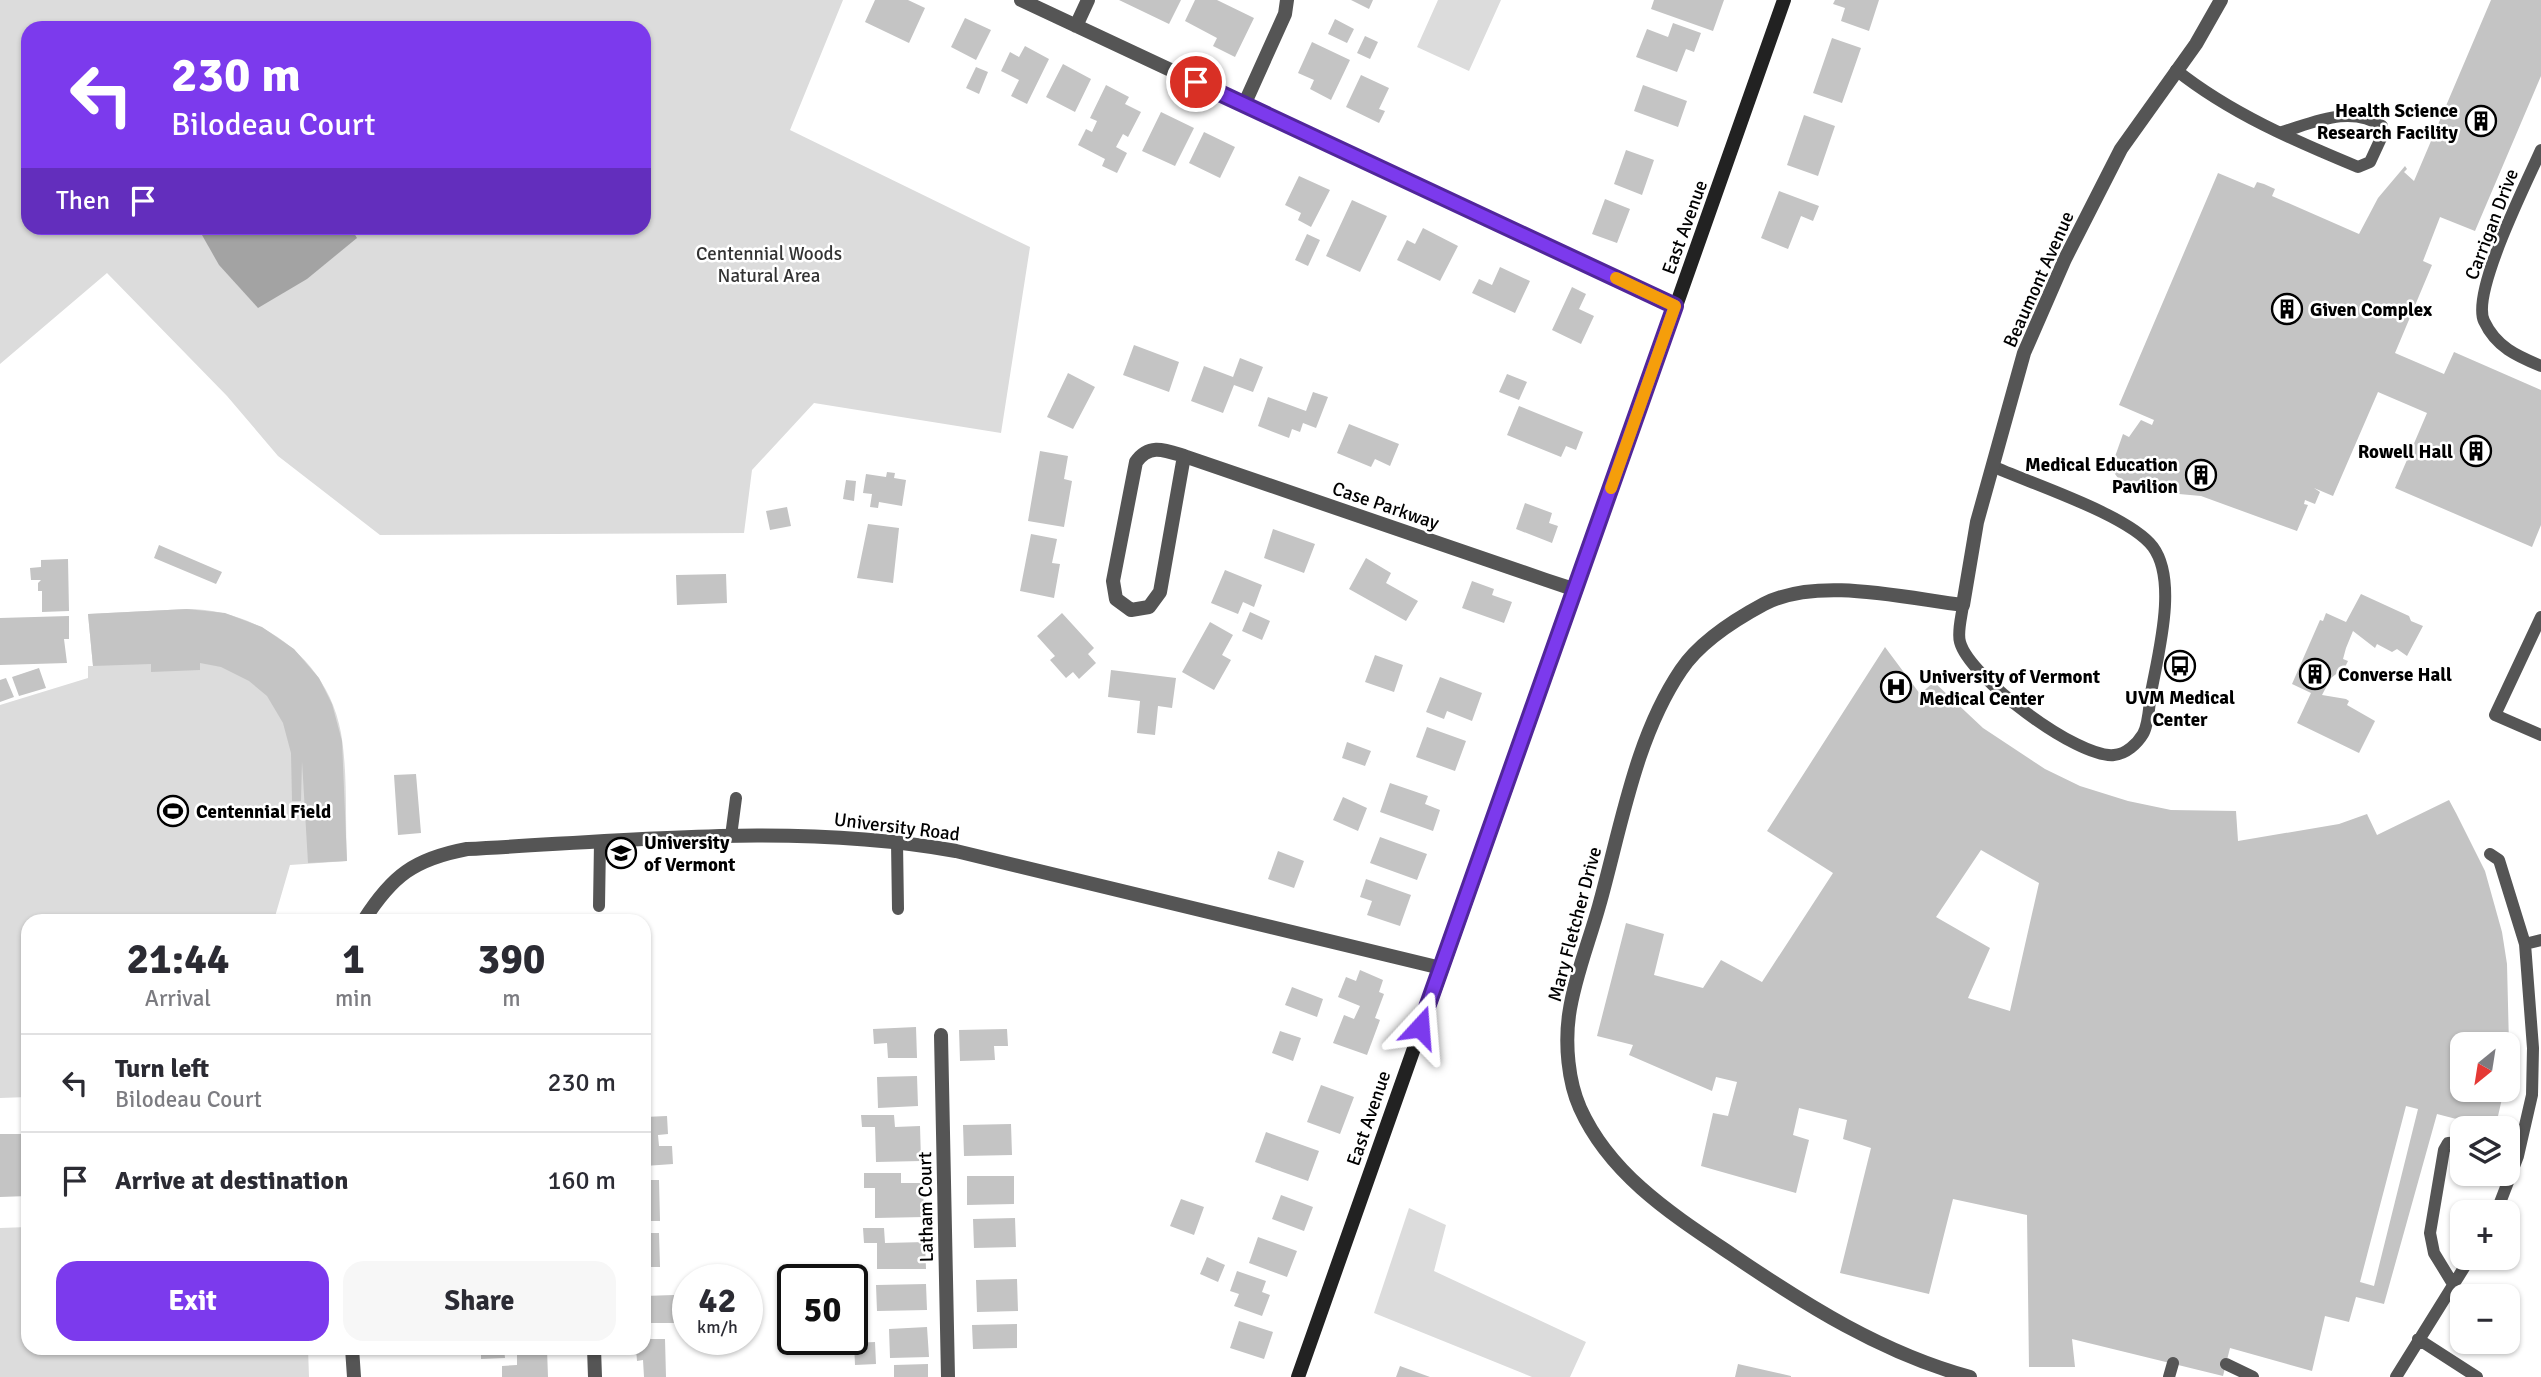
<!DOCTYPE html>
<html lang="en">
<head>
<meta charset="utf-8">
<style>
	body { margin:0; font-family:Signika,sans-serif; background:#f7f7f7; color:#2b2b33; height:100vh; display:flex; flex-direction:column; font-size:26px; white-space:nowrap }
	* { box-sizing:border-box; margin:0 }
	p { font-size:23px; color:#7c7c81 }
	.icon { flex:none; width:38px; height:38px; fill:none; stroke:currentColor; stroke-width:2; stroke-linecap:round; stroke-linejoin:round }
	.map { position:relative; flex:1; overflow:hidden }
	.details { position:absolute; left:21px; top:914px; width:630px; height:441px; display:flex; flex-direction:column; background:#fff; border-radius:21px; box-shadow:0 2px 5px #0004 }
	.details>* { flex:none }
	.top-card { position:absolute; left:21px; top:21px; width:630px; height:214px; border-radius:21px; box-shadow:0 2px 5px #0004; background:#7c3aed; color:#fff; overflow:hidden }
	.needle { width:46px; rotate:210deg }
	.buttons { position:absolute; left:2450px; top:1032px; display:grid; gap:14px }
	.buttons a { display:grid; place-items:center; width:70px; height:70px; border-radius:14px; background:#fff; box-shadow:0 2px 5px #0004; font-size:35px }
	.speed { position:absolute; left:672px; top:1264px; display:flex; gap:14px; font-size:35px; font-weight:700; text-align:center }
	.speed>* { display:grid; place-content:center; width:91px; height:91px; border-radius:50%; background:#fff; box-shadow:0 2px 5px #0004; line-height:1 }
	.speed small { font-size:18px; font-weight:400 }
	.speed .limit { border:4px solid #111; border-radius:10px; background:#fff; color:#111 }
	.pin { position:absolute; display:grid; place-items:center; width:60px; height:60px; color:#fff; margin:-30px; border:4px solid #fff; border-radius:50%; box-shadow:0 2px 7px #0007 }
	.me { position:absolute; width:77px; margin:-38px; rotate:19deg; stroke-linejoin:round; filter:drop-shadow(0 0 5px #0008) }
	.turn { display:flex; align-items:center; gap:24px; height:147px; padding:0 35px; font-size:32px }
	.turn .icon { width:91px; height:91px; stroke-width:2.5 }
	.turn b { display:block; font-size:49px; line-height:60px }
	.then { display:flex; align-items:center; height:66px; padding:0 35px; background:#0003; gap:14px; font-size:26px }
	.eta { display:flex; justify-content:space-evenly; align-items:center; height:119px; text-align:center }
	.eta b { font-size:42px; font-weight:700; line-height:49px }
	.button { display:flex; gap:14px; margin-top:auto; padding:14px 35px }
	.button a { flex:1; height:80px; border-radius:21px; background:#7c3aed; color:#fff; font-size:28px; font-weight:700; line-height:80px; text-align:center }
	.button a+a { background:#f7f7f7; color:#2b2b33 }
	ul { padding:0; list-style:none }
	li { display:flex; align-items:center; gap:21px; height:98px; padding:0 35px; border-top:2px solid #e1e1e2 }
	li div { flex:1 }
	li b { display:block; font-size:26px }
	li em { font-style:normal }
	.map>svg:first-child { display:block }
	.green { fill:#dcdcdc; fill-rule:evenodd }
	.water { fill:#a3a3a3 }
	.building { fill:#c4c4c4; fill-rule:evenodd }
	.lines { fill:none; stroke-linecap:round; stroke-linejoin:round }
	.service { stroke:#555; stroke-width:12 }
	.minor { stroke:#555; stroke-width:14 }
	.secondary { stroke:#222; stroke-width:14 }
	.route-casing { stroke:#51269a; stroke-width:18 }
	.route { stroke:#7c3aed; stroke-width:12 }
	.slow { stroke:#f59e0b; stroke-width:12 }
	.labels { text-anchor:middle; stroke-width:5; stroke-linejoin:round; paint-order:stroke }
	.poi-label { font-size:19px; font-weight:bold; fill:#000; stroke:#fff; text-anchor:start }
	.street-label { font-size:19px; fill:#000; stroke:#fff }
	.park-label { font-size:19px; fill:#333; stroke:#fff }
</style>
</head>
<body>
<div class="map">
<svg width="2541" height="1377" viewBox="0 0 2541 1377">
	<rect width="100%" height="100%" fill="#fff"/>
	<path class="green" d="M0 0H843L790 130 1030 247 1001 433 814 403 752 470 744 533 380 535 278 456 227 396 107 273 0 364ZM28 28H644V228H28Z
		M1438 0H1501L1469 71 1417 47Z
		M187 609C259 609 328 659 341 733 348 774 345 819 347 861L290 865 274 920H28V1097L0 1098V705L88 678V666H93L88 614Z
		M1409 1208 1446 1225 1434 1271 1586 1342 1570 1377H1532L1374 1313Z
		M28 1227V1348H308L309 1377H0V1228Z"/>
	<path class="water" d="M198 228H351L357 238 307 279 258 308 219 265Z"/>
	<path class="building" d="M875 0H908L925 8 909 43 865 22Z
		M1119 0H1181L1169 24Z
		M1195 0H1217L1254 18 1235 57 1213 46 1217 38 1185 21Z
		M1351 0H1373L1369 9Z
		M1654 0H1724L1713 31 1651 9Z
		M1835 0H1879L1869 31 1841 21 1845 8 1833 4Z
		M2491 0H2541V76L2475 231 2440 217 2423 261 2432 265 2395 353 2444 374 2454 352 2541 390V525L2532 547 2395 488 2427 413 2378 392 2333 496 2314 488 2320 492 2315 504 2305 500 2304 504 2308 505 2297 531 2201 496 2135 490 2124 486 2115 474 2112 465 2123 434 2129 437 2141 420 2152 425 2154 420 2119 405 2218 173 2254 188 2257 182 2264 184 2275 189 2272 196 2359 234 2378 198 2405 166 2407 169 2404 172 2414 181Z
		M965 18 991 30 976 60 951 47Z
		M1335 19 1354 29 1347 43 1328 34Z
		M1673 23 1701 33 1694 52 1686 49 1677 72 1636 57 1647 29 1668 37Z
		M1365 36 1378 42 1370 59 1357 53Z
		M1832 38 1861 48 1842 103 1813 93Z
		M1312 42 1350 60 1331 100 1310 89 1314 80 1298 73Z
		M1025 46 1049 59 1027 104 1011 96 1019 80 1001 71 1010 52 1019 57Z
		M1063 64 1091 79 1075 112 1046 97Z
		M976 67 988 72 979 94 966 88Z
		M1361 75 1389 88 1379 109 1385 111 1379 123 1346 107Z
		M1106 85 1129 97 1125 104 1141 112 1128 137 1123 134 1116 147 1127 153 1117 173 1102 166 1105 159 1078 145 1086 129 1092 132 1097 121 1090 118Z
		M1643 85 1687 101 1678 127 1634 111Z
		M1161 112 1194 128 1175 166 1142 151Z
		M1804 115 1835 126 1818 176 1787 165Z
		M1204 132 1235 147 1220 178 1189 163Z
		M1626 150 1654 160 1642 195 1614 184Z
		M1299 176 1330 190 1311 227 1298 220 1301 213 1285 205Z
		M1779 191 1819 206 1813 221 1801 216 1788 249 1761 238Z
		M1605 199 1630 209 1617 243 1592 234Z
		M1352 200 1387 216 1360 272 1326 256Z
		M1423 228 1458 246 1440 281 1397 260 1407 240 1415 244Z
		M1307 234 1320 240 1308 266 1295 260Z
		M1500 267 1530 281 1515 313 1472 293 1479 279 1492 285Z
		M1572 287 1586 294 1579 309 1594 316 1581 344 1552 330Z
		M1134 345 1179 362 1169 392 1123 375Z
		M1240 358 1263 367 1253 392 1234 385 1223 413 1191 401 1204 366 1233 377Z
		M1068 373 1095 387 1073 429 1047 417Z
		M1507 374 1527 382 1519 400 1499 392Z
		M1313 392 1328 397 1316 428 1303 423 1300 432 1292 429 1289 438 1258 426 1268 397 1306 411Z
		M1519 406 1583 432 1576 450 1566 446 1561 457 1507 435Z
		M1349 424 1399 444 1390 466 1375 459 1371 467 1337 453Z
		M1040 451 1068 456 1064 479 1072 481 1064 527 1028 521Z
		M887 472 895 473 894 478 906 480 902 506 879 502 878 508 870 507 872 494 863 493 866 474 886 477Z
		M846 480 856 481 854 501 843 499Z
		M1525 503 1552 513 1549 523 1558 526 1552 543 1516 529Z
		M787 507 791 526 770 530 766 511Z
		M868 524 899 528 893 583 857 578Z
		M1273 529 1315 544 1304 573 1264 558Z
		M1031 534 1057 539 1052 563 1060 564 1054 598 1020 591Z
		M159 545 222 572 216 584 154 558Z
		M1366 558 1391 573 1386 583 1418 601 1406 621 1349 589Z
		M68 559 69 611 42 612V591H38V583L41 580H31L30 568 41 567V560Z
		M1225 570 1262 585 1254 607 1243 602 1238 614 1211 603Z
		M726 574 727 603 677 605 676 575Z
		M1472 581 1494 589 1492 595 1512 602 1504 623 1462 608Z
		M2361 594 2409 616 2411 621 2423 626 2407 656 2397 649 2392 652 2377 644 2375 648 2353 631 2346 648 2343 659 2348 661 2345 667 2331 678 2322 695 2346 699 2349 701 2347 705 2375 721 2359 753 2297 723 2311 693 2292 684 2320 620 2323 621 2326 613 2346 622Z
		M187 609 225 613 262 627 294 649 319 678 332 704 342 741 347 861 308 863 302 761 301 801H292L291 753 283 723 267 696 249 681 221 667 200 663V670L151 672V664L93 666 88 614Z
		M1250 612 1270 621 1262 640 1242 631Z
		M1062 613 1094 648 1088 654 1096 663 1079 679 1073 672 1066 678 1050 660 1055 656 1037 636Z
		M69 616V639H64L67 663 0 665V618Z
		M1210 622 1233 635 1222 655 1231 660 1214 690 1182 672Z
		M1885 647 1920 694 1934 682 1983 728 2045 769 2080 786 2128 801 2171 810 2236 811 2238 841 2339 824 2367 814 2377 835 2449 800 2456 813 2485 871 2502 932 2507 964 2509 1045H2462V1090H2504L2495 1129 2437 1114 2384 1304 2356 1297 2349 1322 2325 1316 2312 1371 2230 1348 2223 1376 2072 1339 2075 1367H2029L2027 1215 1953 1199 1929 1294 1840 1273 1871 1148 1843 1139 1847 1120 1799 1108 1793 1135 1809 1140 1796 1193 1701 1166 1713 1113 1728 1116 1737 1082 1716 1077 1712 1091 1629 1055 1633 1045 1597 1036 1626 923 1664 934 1654 975 1703 988 1721 960 1762 982 1833 873 1767 831ZM1981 850 2039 883 2010 1011 1968 998 1990 948 1936 917ZM2406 1106 2418 1109 2374 1286 2360 1282Z
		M1375 655 1403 665 1394 692 1365 682Z
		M39 668 46 688 19 696 12 677Z
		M1111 670 1176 678 1172 708 1158 706 1155 735 1137 733 1140 701 1108 697Z
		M1440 677 1482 693 1472 721 1447 711 1444 719 1426 712Z
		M6 678 14 697 0 702V680Z
		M1427 727 1466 741 1455 771 1416 757Z
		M1347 742 1371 751 1365 766 1342 758Z
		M416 774 421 833 398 835 394 775Z
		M1390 783 1428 796 1425 804 1440 810 1433 831 1380 812Z
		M1343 797 1367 808 1358 831 1333 820Z
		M1380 837 1427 854 1417 880 1370 863Z
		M1278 851 1304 861 1294 888 1268 879Z
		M1366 879 1411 895 1400 926 1367 915 1372 901 1360 897Z
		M1360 970 1383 980 1379 992 1384 994 1375 1018 1380 1020 1367 1055 1333 1043 1344 1015 1354 1019 1360 1006 1338 997 1346 977 1356 981Z
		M1292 987 1323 999 1317 1017 1285 1005Z
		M916 1027 917 1058H888L887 1043 874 1044 873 1029Z
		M1007 1029 1008 1046H994L995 1060 960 1061 959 1030Z
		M1280 1031 1301 1038 1293 1061 1272 1053Z
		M917 1076 918 1106 878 1108 877 1077Z
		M1321 1085 1354 1097 1340 1134 1307 1122Z
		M861 1115H894L895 1127 920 1126 921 1161 876 1162 875 1127H862Z
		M667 1116 668 1134 658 1135 659 1146H672L673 1164 645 1166 644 1117Z
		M1011 1124 1012 1155 964 1156 963 1125Z
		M1266 1132 1319 1151 1308 1181 1255 1162Z
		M0 1134H28V1196L0 1197Z
		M864 1173H901V1183H923L924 1217 875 1218V1188H864Z
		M967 1176H1014V1204L967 1205Z
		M644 1180H659L660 1221H644Z
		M1281 1195 1313 1207 1304 1231 1272 1219Z
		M1181 1199 1204 1207 1194 1235 1170 1226Z
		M1015 1218 1016 1247 974 1248 973 1219Z
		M863 1228H884L885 1243 925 1242 926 1269H877V1243H864Z
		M644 1233H659L660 1267H644Z
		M1258 1237 1297 1251 1287 1277 1249 1263Z
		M1207 1257 1225 1265 1218 1282 1200 1274Z
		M1237 1271 1266 1281 1262 1292 1270 1295 1262 1316 1234 1306 1239 1294 1230 1291Z
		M1017 1279 1018 1311 977 1312 976 1280Z
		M926 1284 927 1310 877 1311 876 1285Z
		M674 1295V1323H644V1296Z
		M1239 1321 1273 1332 1264 1359 1230 1348Z
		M1017 1324V1348L973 1349 972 1325Z
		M927 1327 929 1357 890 1358 889 1329Z
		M644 1339H665L666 1377H644L643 1360 637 1361 636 1348H644Z
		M875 1342 876 1364 855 1365 854 1343Z
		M481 1348H504L505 1358 481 1359Z
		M547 1349 548 1377H502V1366L517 1365V1350Z
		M928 1364V1377H894V1365Z
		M1738 1364 1791 1376V1377H1735Z
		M1400 1366 1430 1377H1396Z"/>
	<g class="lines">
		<path class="service" d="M2176 70C2230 113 2295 141 2358 167L2370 162 2382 136V126C2351 105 2315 122 2282 132
			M2541 150C2527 182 2471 292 2484 321 2496 347 2517 356 2541 366
			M1963 605C1962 615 1957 632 1960 642 1969 677 2078 759 2114 755 2126 754 2137 744 2143 734 2149 724 2149 705 2151 693 2158 654 2178 581 2153 547 2129 515 2032 484 1992 466
			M2541 617 2495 715 2541 735
			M731 836 736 798
			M897 842 898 909
			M2490 854 2499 860 2525 944 2533 1048 2532 1095 2518 1156 2496 1213
			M599 906 600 842
			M2525 944 2541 940
			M2453 1284 2434 1253 2430 1233 2444 1150 2448 1143 2462 1142
			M2418 1339 2477 1377
			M2226 1364 2253 1377
			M2169 1377 2173 1363
			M2396 1377 2470 1258"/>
		<path class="minor" d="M1021 0 1675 306
			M1076 26 1088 0
			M1244 105 1285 14 1287 0
			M1184 456 1160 592 1149 607 1131 610 1116 599 1113 581 1136 462C1149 443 1165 450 1184 456L1546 580 1576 590
			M364 920C392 876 414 859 467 849 629 841 795 822 956 851L1441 968
			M941 1035 948 1377
			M352 1348 354 1377
			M594 1348 595 1377
			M1970 1377C1882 1353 1806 1305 1731 1254 1673 1215 1610 1175 1580 1108 1568 1081 1565 1044 1569 1015 1574 979 1589 942 1599 906 1621 828 1635 738 1681 670 1699 643 1736 619 1764 604 1817 576 1905 598 1963 605L1977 522 2024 353 2065 259 2121 149 2196 44 2221 0"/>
		<path class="secondary" d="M1298 1377 1784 0"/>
	</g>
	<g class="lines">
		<g class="route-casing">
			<path id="route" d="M1196 82 1675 306 1420 1027"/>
		</g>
		<use href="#route" class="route"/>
		<path class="slow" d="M1611 488 1675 306 1616 278"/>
	</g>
	<defs>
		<g id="building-ring" transform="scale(1.575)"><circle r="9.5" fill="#fff" stroke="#000" stroke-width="1.5"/><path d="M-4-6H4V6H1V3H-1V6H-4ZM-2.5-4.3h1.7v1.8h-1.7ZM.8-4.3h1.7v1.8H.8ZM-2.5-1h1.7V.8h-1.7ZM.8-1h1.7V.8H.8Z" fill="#000"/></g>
		<g id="bus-ring" transform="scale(1.575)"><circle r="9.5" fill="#fff" stroke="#000" stroke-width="1.5"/><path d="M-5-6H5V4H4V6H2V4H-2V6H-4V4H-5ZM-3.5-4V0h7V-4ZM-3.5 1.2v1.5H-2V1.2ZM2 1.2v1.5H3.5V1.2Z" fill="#000"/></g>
		<g id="hospital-ring" transform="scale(1.575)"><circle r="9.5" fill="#fff" stroke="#000" stroke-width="1.5"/><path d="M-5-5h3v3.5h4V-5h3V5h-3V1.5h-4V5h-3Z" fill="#000"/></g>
		<g id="stadium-ring" transform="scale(1.575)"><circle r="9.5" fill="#fff" stroke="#000" stroke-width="1.5"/><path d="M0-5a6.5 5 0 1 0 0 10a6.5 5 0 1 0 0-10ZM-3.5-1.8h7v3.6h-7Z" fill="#000"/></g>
		<g id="university-ring" transform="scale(1.575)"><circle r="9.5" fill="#fff" stroke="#000" stroke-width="1.5"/><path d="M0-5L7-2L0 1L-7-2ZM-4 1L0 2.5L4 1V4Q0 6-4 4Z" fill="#000"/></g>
	</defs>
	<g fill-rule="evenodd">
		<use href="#building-ring" x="2481" y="121"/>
		<use href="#building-ring" x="2287" y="309"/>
		<use href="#building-ring" x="2476" y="451"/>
		<use href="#building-ring" x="2201" y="475"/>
		<use href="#bus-ring" x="2180" y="666"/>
		<use href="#building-ring" x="2315" y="674"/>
		<use href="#hospital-ring" x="1896" y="687"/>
		<use href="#stadium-ring" x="173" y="811"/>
		<use href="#university-ring" x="621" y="853"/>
	</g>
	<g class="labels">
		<g class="poi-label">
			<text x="2458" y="117" text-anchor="end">Health Science<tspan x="2458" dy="22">Research Facility</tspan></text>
			<text x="2310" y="316">Given Complex</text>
			<text x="2453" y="458" text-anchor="end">Rowell Hall</text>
			<text x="2178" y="471" text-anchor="end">Medical Education<tspan x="2178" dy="22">Pavilion</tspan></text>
			<text x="2338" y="681">Converse Hall</text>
			<text x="1919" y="683">University of Vermont<tspan x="1919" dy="22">Medical Center</tspan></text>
			<text x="2180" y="704" text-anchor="middle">UVM Medical<tspan x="2180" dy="22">Center</tspan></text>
			<text x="196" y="818">Centennial Field</text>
			<text x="644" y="849">University<tspan x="644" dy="22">of Vermont</tspan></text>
		</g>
		<g class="street-label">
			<text transform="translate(2491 224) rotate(-69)" y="7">Carrigan Drive</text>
			<text transform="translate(1684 227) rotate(-70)" y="7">East Avenue</text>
			<text transform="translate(2038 279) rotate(-66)" y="7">Beaumont Avenue</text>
			<text transform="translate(1386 505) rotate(19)" y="7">Case Parkway</text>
			<text transform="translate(897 826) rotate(7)" y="7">University Road</text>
			<text transform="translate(1574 924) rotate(-75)" y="7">Mary Fletcher Drive</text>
			<text transform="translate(1368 1118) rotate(-71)" y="7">East Avenue</text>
			<text transform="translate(925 1207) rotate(-91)" y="7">Latham Court</text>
		</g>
		<g class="park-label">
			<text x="769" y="260">Centennial Woods<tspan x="769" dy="22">Natural Area</tspan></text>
		</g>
	</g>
</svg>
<div class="buttons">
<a><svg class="needle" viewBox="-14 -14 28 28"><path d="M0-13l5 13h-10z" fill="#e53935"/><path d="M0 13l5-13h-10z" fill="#7c7c81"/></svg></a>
<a><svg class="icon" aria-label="layers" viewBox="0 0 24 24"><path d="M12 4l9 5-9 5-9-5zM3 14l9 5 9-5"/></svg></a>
<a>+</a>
<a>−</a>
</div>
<div class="speed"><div>42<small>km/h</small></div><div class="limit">50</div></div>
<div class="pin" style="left:1196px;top:82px;background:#d93025"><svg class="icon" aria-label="arrive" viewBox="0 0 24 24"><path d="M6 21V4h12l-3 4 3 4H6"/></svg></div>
<svg class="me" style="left:1420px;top:1027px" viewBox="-20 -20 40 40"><path d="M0-17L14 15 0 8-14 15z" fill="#7c3aed" stroke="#fff" stroke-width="4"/></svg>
<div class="top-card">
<div class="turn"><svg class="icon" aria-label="left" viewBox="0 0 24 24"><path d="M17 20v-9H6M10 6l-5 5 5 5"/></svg><div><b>230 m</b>Bilodeau Court</div></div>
<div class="then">Then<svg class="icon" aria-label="arrive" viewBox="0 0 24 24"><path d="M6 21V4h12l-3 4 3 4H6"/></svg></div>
</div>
<section class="details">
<div class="eta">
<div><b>21:44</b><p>Arrival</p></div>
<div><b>1</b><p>min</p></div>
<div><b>390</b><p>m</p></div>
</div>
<ul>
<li><svg class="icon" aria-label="left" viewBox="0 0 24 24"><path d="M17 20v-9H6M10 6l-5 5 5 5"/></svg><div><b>Turn left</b><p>Bilodeau Court</p></div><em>230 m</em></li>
<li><svg class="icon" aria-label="arrive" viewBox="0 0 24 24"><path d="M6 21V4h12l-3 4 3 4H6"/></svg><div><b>Arrive at destination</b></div><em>160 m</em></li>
</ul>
<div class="button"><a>Exit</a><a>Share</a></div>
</section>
</div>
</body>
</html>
